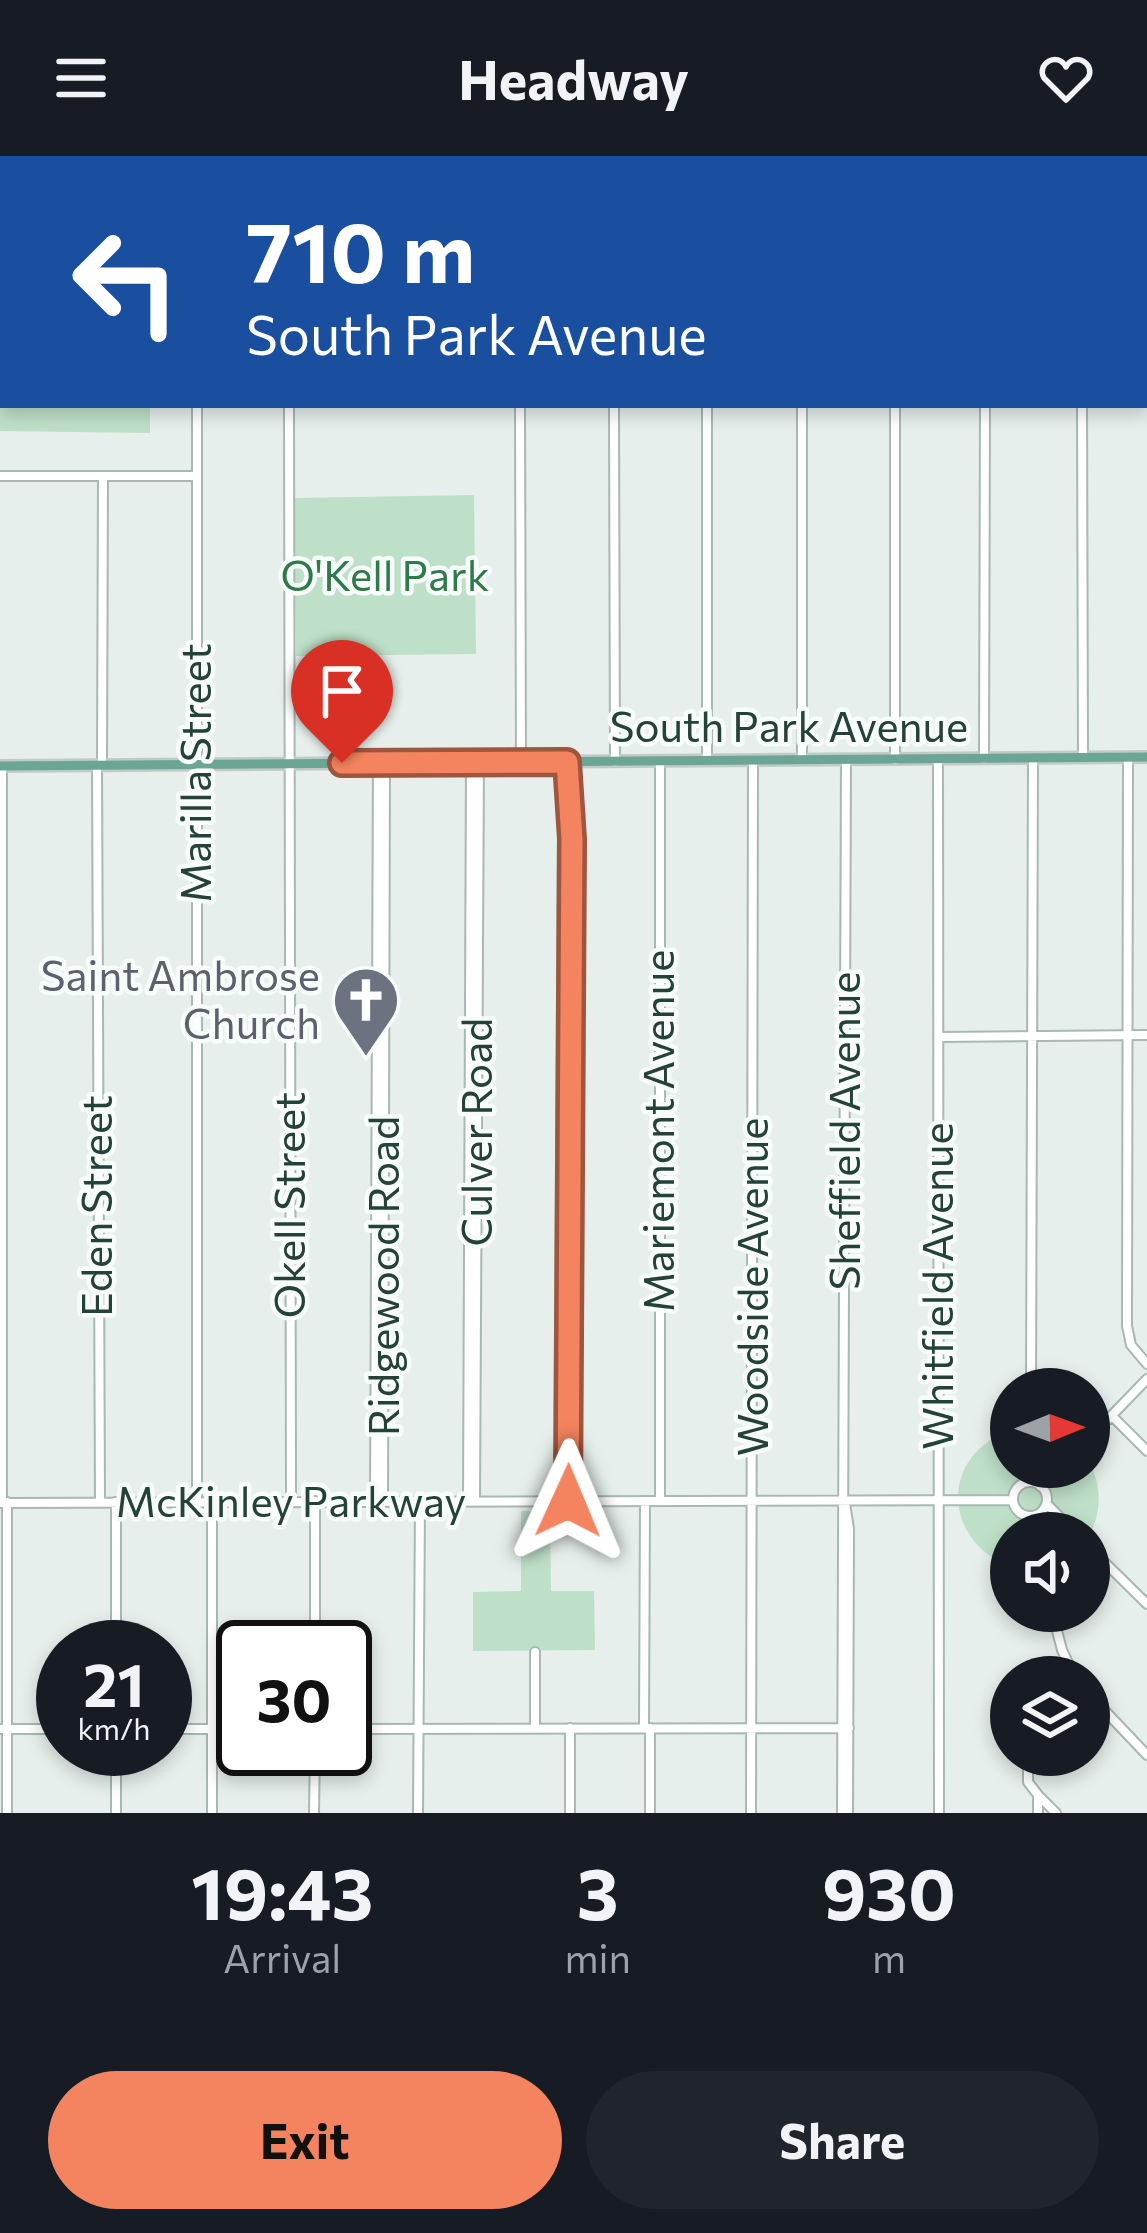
<!DOCTYPE html>
<html lang="en">
<head>
<meta charset="utf-8">
<style>
	body { margin:0; font-family:Commissioner,sans-serif; background:#20242c; color:#f1f3f6; height:100vh; display:flex; flex-direction:column; font-size:45px; white-space:nowrap }
	* { box-sizing:border-box; margin:0 }
	p { font-size:39px; color:#9ea1a6 }
	.icon { flex:none; width:66px; height:66px; fill:none; stroke:currentColor; stroke-width:2; stroke-linecap:round; stroke-linejoin:round }
	.map { position:relative; height:1657px; overflow:hidden }
	.details { display:flex; flex-direction:column; background:#171b24; flex:1 }
	.details>* { flex:none }
	.top-card { position:absolute; left:0px; top:0px; width:1149px; height:252px; box-shadow:0 6px 18px #0003; background:#1a4fa0; color:#fff; overflow:hidden }
	.needle { width:78px; rotate:89deg }
	.buttons { position:absolute; left:990px; top:1212px; display:grid; gap:24px }
	.buttons a { display:grid; place-items:center; width:120px; height:120px; border-radius:50%; background:#171b24; box-shadow:0 6px 18px #0003; font-size:60px }
	.speed { position:absolute; left:36px; top:1464px; display:flex; gap:24px; font-size:60px; font-weight:700; text-align:center }
	.speed>* { display:grid; place-content:center; width:156px; height:156px; border-radius:50%; background:#171b24; box-shadow:0 6px 18px #0003; line-height:1 }
	.speed small { font-size:30px; font-weight:400 }
	.speed .limit { border:6px solid #111; border-radius:18px; background:#fff; color:#111 }
	.pin { position:absolute; display:grid; place-items:center; width:102px; height:102px; color:#fff; margin:-123px -51px; border-radius:50% 50% 50% 0; rotate:-45deg; box-shadow:0 0 12px #0007 }
	.pin .icon { rotate:45deg }
	.me { position:absolute; width:132px; margin:-66px; rotate:1deg; stroke-linejoin:round; filter:drop-shadow(0 0 9px #0008) }
	.turn { display:flex; align-items:center; gap:42px; height:252px; padding:0 48px; font-size:54px }
	.turn .icon { width:156px; height:156px; stroke-width:2.5 }
	.turn b { display:block; font-size:84px; line-height:102px }
	.eta { display:flex; justify-content:space-evenly; align-items:center; height:204px; text-align:center }
	.eta b { font-size:72px; font-weight:700; line-height:84px }
	.button { display:flex; gap:24px; margin-top:auto; padding:24px 48px }
	.button a { flex:1; height:138px; border-radius:72px; background:#f4845f; color:#111; font-size:48px; font-weight:700; line-height:138px; text-align:center }
	.button a+a { background:#20242c; color:#f1f3f6 }
	header { display:flex; justify-content:space-between; align-items:center; height:156px; padding:0 48px; background:#171b24; font-size:54px; font-weight:700 }
	.map>svg:first-child { display:block }
	.green { fill:#bfe0c8 }
	.lines { fill:none; stroke-linecap:round; stroke-linejoin:round }
	.minor-casing { stroke:#a8b8b2; stroke-width:12 }
	.major-casing { stroke:#c2cac8; stroke-width:14 }
	.minor { stroke:#fff; stroke-width:8 }
	.major { stroke:#6aa596; stroke-width:9 }
	.rail { stroke:#5f7d75; stroke-width:3; stroke-dasharray:24 12; stroke-linecap:butt }
	.route-casing { stroke:#9f563e; stroke-width:30 }
	.route { stroke:#f4845f; stroke-width:21 }
	.labels { text-anchor:middle; stroke-width:9; stroke-linejoin:round; paint-order:stroke }
	.park-label { font-size:42px; fill:#2d7a4b; stroke:#f7fbf9 }
	.street-label { font-size:42px; fill:#24423a; stroke:#f7fbf9 }
	.worship-label { font-size:42px; fill:#5b616d; stroke:#f7fbf9; text-anchor:end }
</style>
</head>
<body>
<header><svg class="icon" aria-label="menu" viewBox="0 0 24 24"><path d="M4 6h16M4 12h16M4 18h16"/></svg>Headway<svg class="icon" aria-label="heart" viewBox="0 0 24 24"><path d="M12 20l-8-8c-3-5 5-10 8-4 3-6 11-1 8 4z"/></svg></header>
<div class="map">
<svg width="1147" height="1657" viewBox="0 0 1147 1657">
	<rect width="100%" height="100%" fill="#e6efeb"/>
	<path class="green" d="M0 120 3 249H150V277L0 275Z
		M474 339 476 498 296 500 294 342Z
		M1011 1274V1311H1089V1305C1102 1331 1102 1355 1089 1380L1011 1377V1411C942 1385 939 1299 1011 1274Z
		M521 1355H550L551 1435H594L595 1494 473 1495V1436L521 1435Z"/>
	<g class="lines">
		<g class="minor-casing">
			<path id="minor" d="M196 0V3
				M274 0V3
				M614 0V3
				M707 0V3
				M1081 0V3
				M802 3V0
				M896 3V0
				M986 3V0
				M197 249V1346
				M289 249 291 1345
				M520 249 521 606
				M614 249 615 606
				M895 249V604
				M1082 249 1083 602
				M0 320H196
				M1128 601 1127 1170 1131 1189 1147 1208
				M938 603 939 1657
				M984 603 985 249
				M802 604V249
				M707 605V249
				M567 606 572 683 568 1345
				M97 609 100 1346
				M102 609 103 320
				M2 610V1346
				M939 881 1147 879
				M1031 1233 1033 602
				M1112 1260 1147 1295
				M1089 1283 1147 1223
				M1013 1343a17 17 0 1 1 34 0a17 17 0 1 1-34 0Z
				M1040 1330 1061 1311
				M315 1345V1491
				M375 1345 378 607
				M383 1345 385 607
				M468 1345 471 607
				M475 1345 479 607
				M559 1345 563 665 567 655
				M660 1345V606
				M7 1346V1657
				M116 1346V1491
				M0 1347 1013 1344
				M845 1347 849 1373 848 1657
				M1047 1348 1075 1377
				M1032 1360 1036 1377
				M1089 1391 1147 1448
				M1052 1455 1062 1494 1075 1521
				M535 1496V1572
				M1089 1538 1147 1599
				M644 1572 645 1345
				M650 1572V1657
				M0 1573H63
				M165 1573H243
				M345 1573 849 1572
				M1028 1599V1626L1038 1639V1657
				M1039 1640 1056 1657
				M116 1657V1593
				M212 1657V1346
				M314 1657 315 1593
				M418 1657 420 1346
				M570 1657V1572
				M751 1657 753 605
				M842 1657 846 604"/>
		</g>
		<g class="major-casing">
			<path id="major" d="M0 610 1147 601"/>
		</g>
		<use href="#minor" class="minor"/>
		<use href="#major" class="major"/>
		<path class="rail" d="M29 3 31 0
			M77 3 80 0
			M0 37 3 34
			M0 75 3 72"/>
	</g>
	<g class="lines">
		<g class="route-casing">
			<path id="route" d="M342 607 567 606 572 683 568 1345"/>
		</g>
		<use href="#route" class="route"/>
	</g>
	<defs>
		<g id="church-pin" transform="scale(3.45)"><path d="M0 17L-7.5 6A9.5 9.5 0 1 1 7.5 6Z" fill="#6b7280" stroke="#f7fbf9"/><path d="M-1.2-6h2.4v3.5h3.3v2.4h-3.3V6h-2.4V-.1h-3.3v-2.4h3.3Z" fill="#fff"/></g>
	</defs>
	<g fill-rule="evenodd">
		<use href="#church-pin" x="366" y="844"/>
	</g>
	<g class="labels">
		<g class="park-label">
			<text x="385" y="435">O'Kell Park</text>
		</g>
		<g class="street-label">
			<text x="789" y="586">South Park Avenue</text>
			<text transform="translate(196 617) rotate(-90)" y="15">Marilla Street</text>
			<text transform="translate(659 975) rotate(-90)" y="15">Mariemont Avenue</text>
			<text transform="translate(845 975) rotate(-90)" y="15">Sheffield Avenue</text>
			<text transform="translate(477 976) rotate(-90)" y="15">Culver Road</text>
			<text transform="translate(290 1049) rotate(-90)" y="15">Okell Street</text>
			<text transform="translate(97 1050) rotate(-90)" y="15">Eden Street</text>
			<text transform="translate(384 1120) rotate(-90)" y="15">Ridgewood Road</text>
			<text transform="translate(938 1130) rotate(-90)" y="15">Whitfield Avenue</text>
			<text transform="translate(753 1131) rotate(-90)" y="15">Woodside Avenue</text>
			<text x="291" y="1361">McKinley Parkway</text>
		</g>
		<g class="worship-label">
			<text x="320" y="835">Saint Ambrose<tspan x="320" dy="48">Church</tspan></text>
		</g>
	</g>
</svg>
<div class="buttons">
<a><svg class="needle" viewBox="-14 -14 28 28"><path d="M0-13l5 13h-10z" fill="#e53935"/><path d="M0 13l5-13h-10z" fill="#9ea1a6"/></svg></a>
<a><svg class="icon" aria-label="sound" viewBox="0 0 24 24"><path d="M4 9h4l5-4v14l-5-4H4zM17 9q2 3 0 6"/></svg></a>
<a><svg class="icon" aria-label="layers" viewBox="0 0 24 24"><path d="M12 4l9 5-9 5-9-5zM3 14l9 5 9-5"/></svg></a>
</div>
<div class="speed"><div>21<small>km/h</small></div><div class="limit">30</div></div>
<div class="pin" style="left:342px;top:607px;background:#d93025"><svg class="icon" aria-label="arrive" viewBox="0 0 24 24"><path d="M6 21V4h12l-3 4 3 4H6"/></svg></div>
<svg class="me" style="left:568px;top:1345px" viewBox="-20 -20 40 40"><path d="M0-17L14 15 0 8-14 15z" fill="#f4845f" stroke="#fff" stroke-width="4"/></svg>
<div class="top-card">
<div class="turn"><svg class="icon" aria-label="left" viewBox="0 0 24 24"><path d="M17 20v-9H6M10 6l-5 5 5 5"/></svg><div><b>710 m</b>South Park Avenue</div></div>
</div>
</div>
<section class="details">
<div class="eta">
<div><b>19:43</b><p>Arrival</p></div>
<div><b>3</b><p>min</p></div>
<div><b>930</b><p>m</p></div>
</div>
<div class="button"><a>Exit</a><a>Share</a></div>
</section>
</body>
</html>
